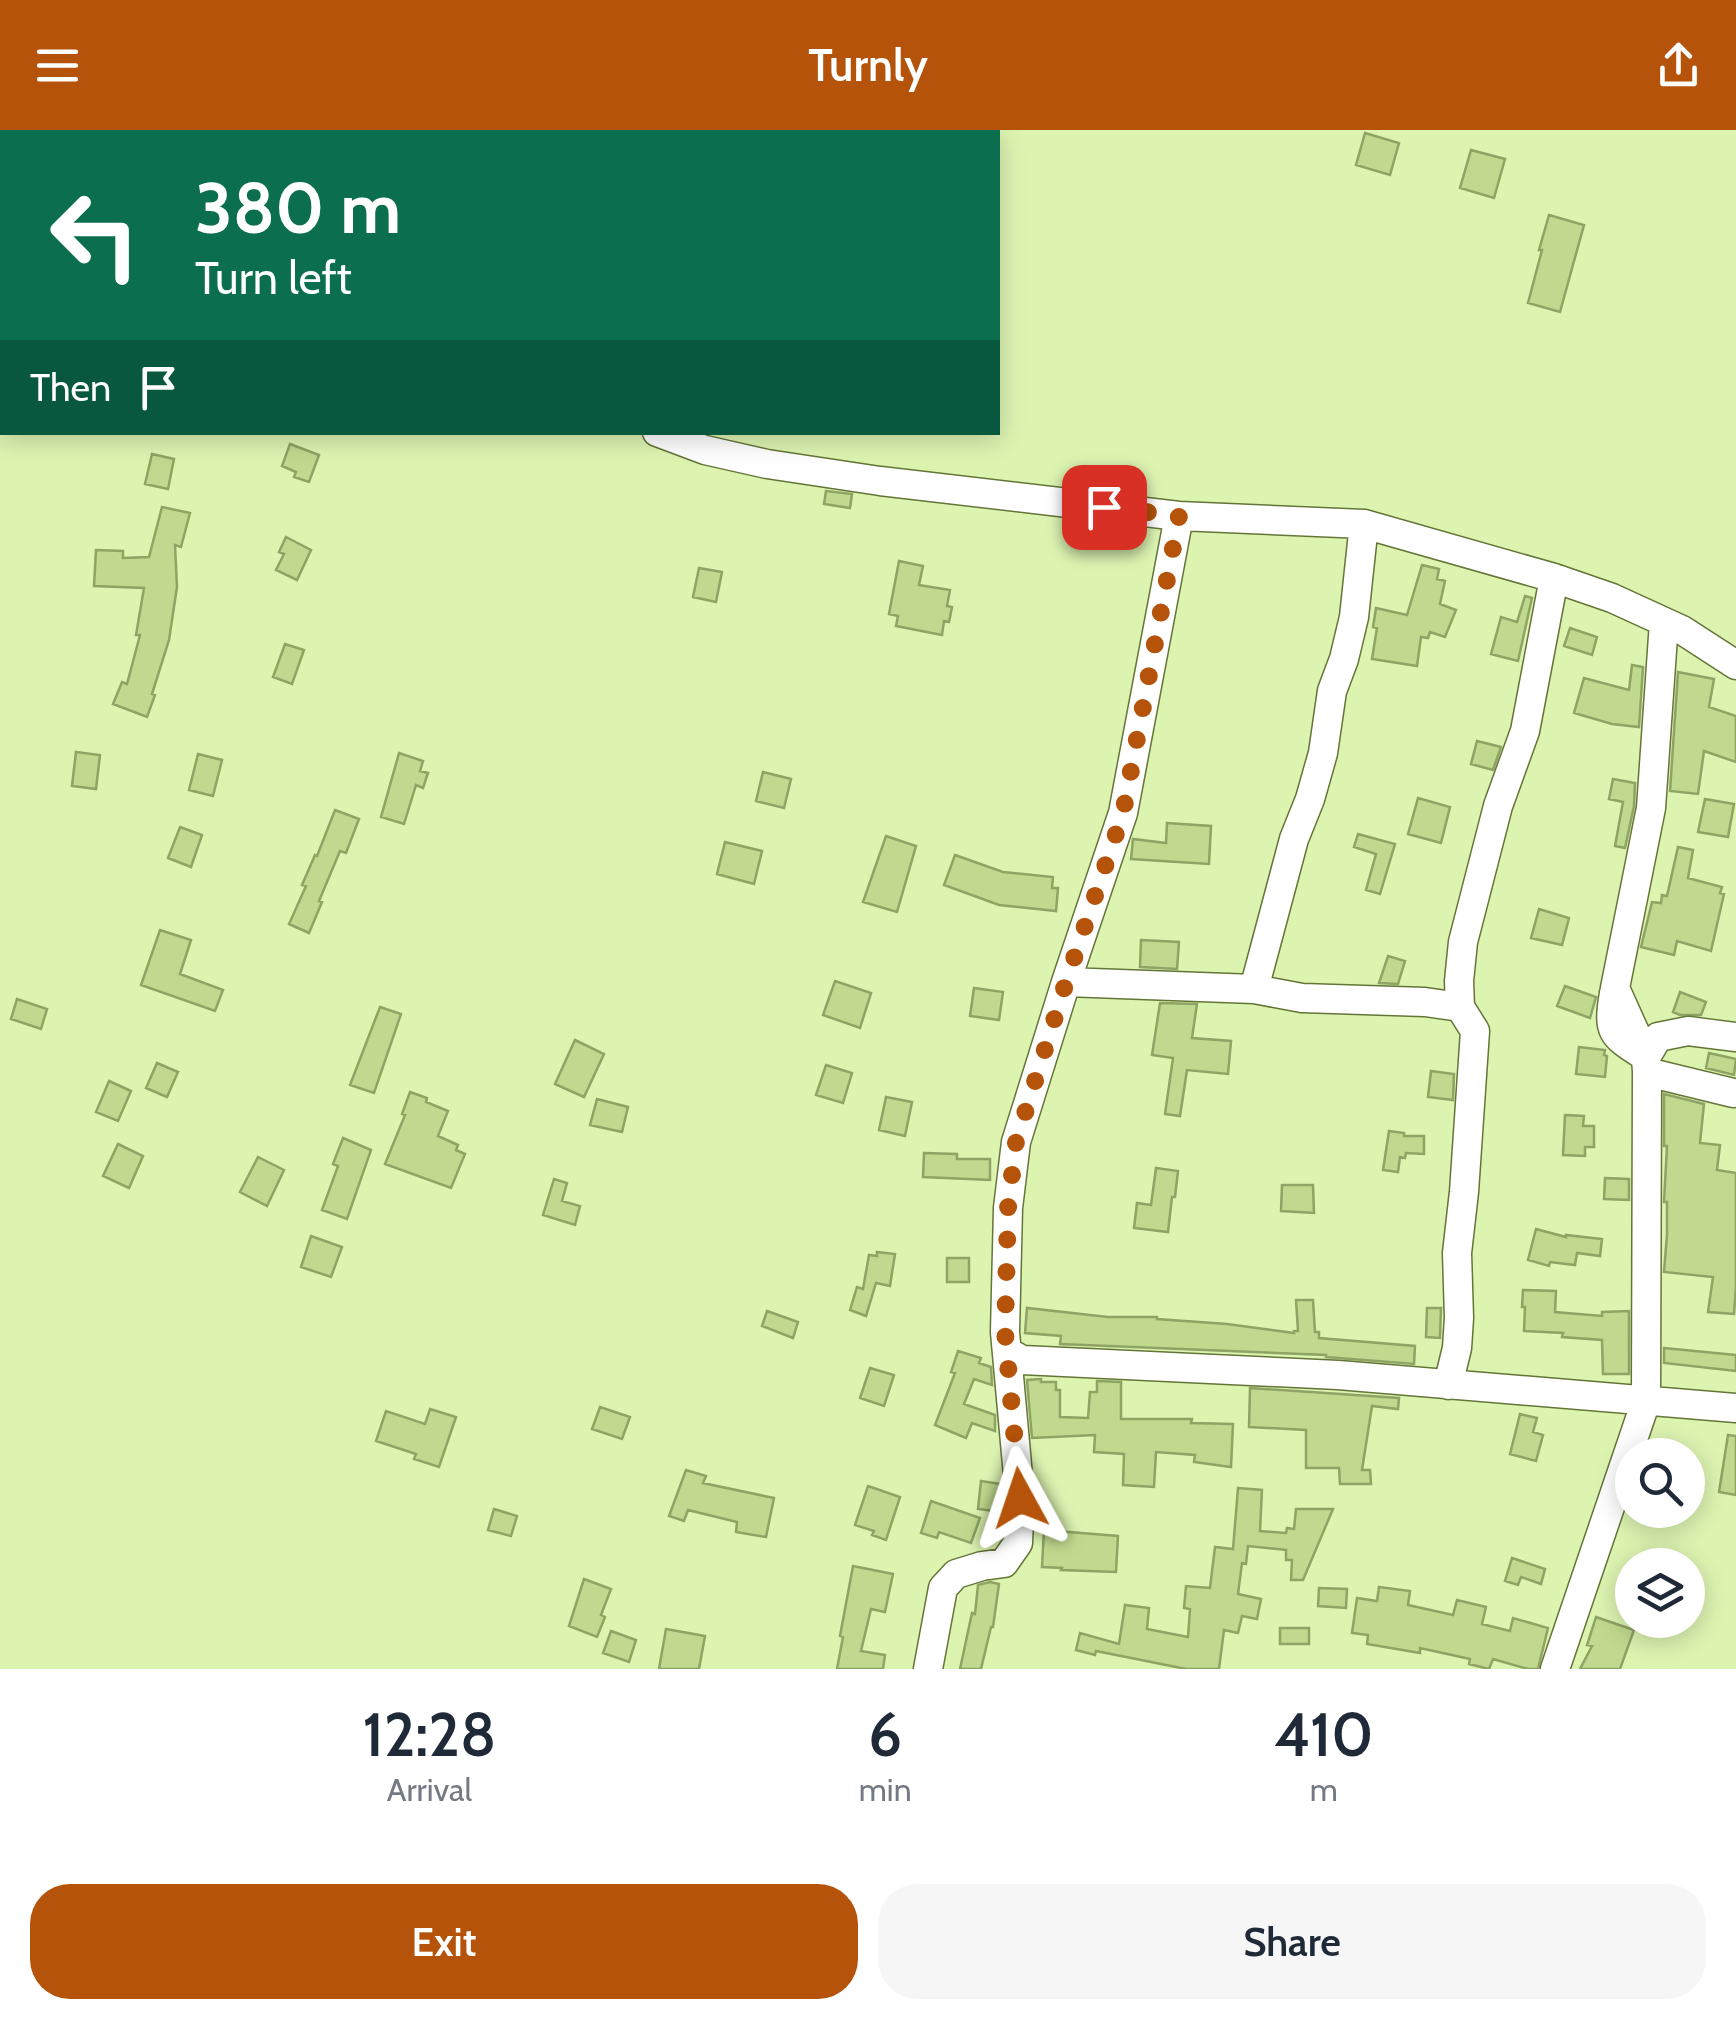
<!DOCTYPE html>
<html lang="en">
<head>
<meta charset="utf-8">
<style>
	body { margin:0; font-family:Cabin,sans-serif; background:#f6f6f7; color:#1f2937; height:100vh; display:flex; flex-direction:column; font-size:38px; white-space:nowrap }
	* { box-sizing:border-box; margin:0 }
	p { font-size:32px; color:#747a83 }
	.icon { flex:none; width:55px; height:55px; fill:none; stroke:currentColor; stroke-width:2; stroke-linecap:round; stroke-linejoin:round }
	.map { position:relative; height:1539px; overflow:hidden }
	.sheet { display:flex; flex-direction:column; background:#fff; flex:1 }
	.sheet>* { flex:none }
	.hud { position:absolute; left:0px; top:0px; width:1000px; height:305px; box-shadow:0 5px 25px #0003; background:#0b6e4f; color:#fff; overflow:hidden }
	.tools { position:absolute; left:1615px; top:1308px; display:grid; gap:20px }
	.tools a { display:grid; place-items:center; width:90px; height:90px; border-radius:50%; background:#fff; box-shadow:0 5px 25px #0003; font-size:50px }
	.pin { position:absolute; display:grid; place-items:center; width:85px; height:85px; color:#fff; margin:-42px; border-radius:20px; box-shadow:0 5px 15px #0006 }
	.me { position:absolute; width:110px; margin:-55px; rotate:355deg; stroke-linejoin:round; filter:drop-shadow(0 0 8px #0008) }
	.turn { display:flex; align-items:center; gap:35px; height:210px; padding:0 30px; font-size:45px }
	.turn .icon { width:130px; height:130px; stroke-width:2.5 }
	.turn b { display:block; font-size:70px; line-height:85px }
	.then { display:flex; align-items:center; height:95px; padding:0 30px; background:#0003; gap:20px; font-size:38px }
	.eta { display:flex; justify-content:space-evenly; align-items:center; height:170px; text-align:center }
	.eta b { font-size:60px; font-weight:600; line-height:70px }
	.primary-button { display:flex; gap:20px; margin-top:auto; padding:20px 30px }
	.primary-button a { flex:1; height:115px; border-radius:40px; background:#b45309; color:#fff; font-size:40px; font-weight:600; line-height:115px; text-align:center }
	.primary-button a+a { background:#f6f6f7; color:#1f2937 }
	header { display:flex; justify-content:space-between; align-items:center; height:130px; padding:0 30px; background:#b45309; color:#fff; font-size:45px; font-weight:600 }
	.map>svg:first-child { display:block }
	.building { fill:#c1d98e; stroke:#8fa364; stroke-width:2.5 }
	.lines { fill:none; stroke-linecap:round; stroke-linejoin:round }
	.minor-casing { stroke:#637537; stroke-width:31 }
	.minor { stroke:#fff; stroke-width:28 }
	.route { stroke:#b45309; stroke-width:18; stroke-dasharray:0 32.4 }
</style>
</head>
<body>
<header><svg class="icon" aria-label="menu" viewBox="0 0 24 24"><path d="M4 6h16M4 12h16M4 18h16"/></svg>Turnly<svg class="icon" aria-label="share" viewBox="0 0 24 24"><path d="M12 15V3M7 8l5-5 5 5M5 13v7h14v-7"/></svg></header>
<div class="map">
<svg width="1736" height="1539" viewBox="0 0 1736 1539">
	<rect width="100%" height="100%" fill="#ddf4b1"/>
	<path class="building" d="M1365 3 1399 13 1390 45 1356 35Z
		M1471 20 1505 29 1494 68 1460 58Z
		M1549 85 1584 95 1560 182 1528 173 1542 120H1539Z
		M290 314 319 325 309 352 294 347 296 342 282 336Z
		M152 324 174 329 168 359 145 354Z
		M826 361 852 364 850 378 824 374Z
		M162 377 190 383 181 417 175 415 177 457 169 510 152 564 155 565 147 587 113 574 122 552 127 554 140 505H136L144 458 94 456 96 420 123 421V428L149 427Z
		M286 407 311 420 297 450 276 440 284 424 279 422Z
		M899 431 923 436 919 455 950 460 947 476 952 477 949 492 944 491 942 505 896 496 898 486 889 484Z
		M1422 435 1439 439 1437 449 1445 451 1440 474 1456 480 1445 507 1430 502 1428 508 1421 507 1417 536 1372 529 1377 498 1373 497 1376 478 1407 485Z
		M699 438 722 442 716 472 693 467Z
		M1525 466 1532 468 1518 531 1491 524 1501 487 1517 492Z
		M1570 498 1597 507 1592 525 1564 516Z
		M285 514 304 520 292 554 273 547Z
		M1632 535 1643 537 1639 597 1612 594 1574 583 1584 548 1629 560Z
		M1678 542 1714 549 1709 577 1736 586V632L1704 621 1698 664 1670 661Z
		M1477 611 1501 617 1493 640 1471 634Z
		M76 622 100 625 96 659 72 656Z
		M399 623 423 631 420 641 428 643 423 658 416 655 404 694 381 687Z
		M198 624 222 630 213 666 189 660Z
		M763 642 791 649 784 678 756 671Z
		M1613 649 1635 653 1634 676 1625 718 1615 716 1623 672 1609 669Z
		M1418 668 1450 677 1441 713 1408 704Z
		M1705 669 1734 674 1728 707 1698 702Z
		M335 680 359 689 346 723 340 721 319 771 322 772 309 803 289 794 306 756 302 755 315 725 317 726Z
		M1167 693 1211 696 1209 734 1131 729 1133 709 1166 713Z
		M180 697 202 705 191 737 168 728Z
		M1358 704 1395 714 1380 764 1366 760 1376 724 1354 717Z
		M886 706 916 716 897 782 863 772Z
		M725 712 762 721 754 754 717 744Z
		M1678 717 1693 720 1688 748 1722 757 1720 763 1724 764 1711 821 1677 811 1674 825 1641 817 1652 772 1661 773 1662 765 1667 766Z
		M955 725 1003 742 1053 747 1052 758H1058L1056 781 999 775 944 755Z
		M1539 779 1569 788 1562 815 1531 808Z
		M160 800 191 810 180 844 223 860 215 881 141 855Z
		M1141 810 1179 812 1177 839 1140 837Z
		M1388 826 1405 831 1398 854 1379 853Z
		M835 851 871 863 860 898 823 885Z
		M1565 856 1596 867 1590 888 1557 876Z
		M974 858 1003 862 999 890 970 886Z
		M1680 862 1706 872 1701 885H1680L1673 882Z
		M17 869 47 879 41 899 11 889Z
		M1160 873 1197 874 1192 908 1231 911 1228 944 1187 940 1180 986 1165 984 1173 928 1152 925Z
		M380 877 401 884 374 963 350 955Z
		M575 910 604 924 584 967 555 954Z
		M1579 917 1605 920 1604 925 1607 926 1605 947 1576 944Z
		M1709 923 1736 929 1734 945 1706 938Z
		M157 933 178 942 167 967 146 958Z
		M826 935 852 943 843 973 816 965Z
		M1431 941 1454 944 1453 970 1428 967Z
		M109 951 131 961 118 991 96 982Z
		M410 962 427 968 426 972 448 981 438 1006 458 1015 456 1020 465 1024 451 1058 385 1034 405 985 402 984Z
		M1664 964 1704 974 1700 1013 1720 1015 1717 1040 1736 1043V1156L1734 1184 1708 1182 1713 1147 1664 1142 1667 1104V1072H1664L1667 1016H1664Z
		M886 967 912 972 905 1006 879 1000Z
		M597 969 628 977 622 1002 590 995Z
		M1565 985 1584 986 1583 996H1594V1017H1585V1026L1563 1025Z
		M1389 1001 1404 1003V1006H1424V1024L1406 1023 1405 1028 1400 1027 1398 1042 1383 1040Z
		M343 1008 371 1020 347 1089 322 1080 338 1036 333 1034Z
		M118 1014 143 1026 129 1058 103 1046Z
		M924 1023 957 1024V1029H990V1050L923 1047Z
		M258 1027 284 1040 267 1076 240 1062Z
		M1156 1038 1178 1041 1175 1067H1172L1168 1102 1134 1098 1137 1073 1151 1075Z
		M1605 1048 1629 1049V1070L1604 1069Z
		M554 1049 567 1053 562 1071 580 1076 575 1095 543 1085Z
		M1282 1055H1313L1314 1083 1281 1081Z
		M1536 1099 1566 1107V1105L1602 1109 1600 1126 1577 1123 1575 1135 1550 1132 1549 1136 1528 1130Z
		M311 1106 342 1117 331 1147 301 1137Z
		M877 1122 895 1124 890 1156 876 1153 866 1186 850 1180 857 1157 863 1159 869 1125 877 1126Z
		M947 1128H969V1152H947Z
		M1523 1160 1556 1161 1555 1182 1602 1186V1182L1629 1181V1244H1603L1602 1210 1562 1207 1563 1203 1524 1201 1525 1177H1522Z
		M1296 1170H1313L1315 1202H1319V1208L1415 1216 1414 1234 1326 1227V1225L1060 1214 1061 1206 1025 1203 1027 1178 1108 1187H1157V1189L1227 1194 1294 1203V1201H1298Z
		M1427 1178H1441L1440 1208 1426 1207Z
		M767 1181 798 1192 793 1208 762 1196Z
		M1664 1218 1736 1225V1241L1664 1233Z
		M958 1221 981 1228 979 1233 991 1237 992 1255 974 1249 964 1274 995 1285V1301L972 1293 966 1308 935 1295 955 1243 951 1242Z
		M870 1238 894 1245 884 1276 860 1268Z
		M1041 1249V1252H1056V1260H1060V1287L1088 1288 1090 1262H1097V1251L1121 1252V1289H1192L1191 1293 1233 1294 1231 1337 1194 1332 1195 1325 1156 1322 1154 1357 1123 1355 1124 1324 1094 1322 1095 1305 1032 1308 1027 1250Z
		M1250 1258 1399 1268 1398 1279 1372 1276 1362 1340H1370L1371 1354H1340L1339 1338H1306V1300L1249 1297Z
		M600 1277 630 1287 622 1309 592 1299Z
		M430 1279 456 1287 439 1337 414 1329 416 1324 376 1311 386 1281 425 1294Z
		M1520 1284 1537 1288 1533 1302 1543 1305 1536 1331 1510 1324Z
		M1728 1305 1736 1306V1365L1719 1362Z
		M686 1340 706 1346 703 1353 774 1368 766 1407 736 1402 737 1392 688 1380 684 1391 669 1386Z
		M981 1351 1001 1354 1002 1382 978 1379Z
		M868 1356 900 1367 886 1410 872 1405 874 1401 855 1395Z
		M1238 1358 1262 1360 1260 1401 1286 1403 1287 1398 1294 1399 1296 1379H1333L1303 1450H1291L1292 1430H1286V1420L1248 1416 1246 1434 1242 1433 1238 1464 1261 1469 1257 1489 1242 1486 1238 1503 1224 1500 1219 1539H1186L1096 1521 1095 1525 1076 1520 1080 1503 1119 1514 1125 1475 1149 1478 1147 1499 1188 1507 1190 1479 1184 1478 1186 1456 1210 1458 1215 1417 1233 1419Z
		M931 1371 980 1388 971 1413 939 1402 937 1408 921 1403Z
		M494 1379 517 1386 511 1406 488 1400Z
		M1044 1400 1118 1406 1116 1442 1061 1440 1062 1438 1042 1437Z
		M1512 1428 1545 1439 1541 1454 1521 1447 1518 1455 1505 1451Z
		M853 1436 893 1444 885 1482 871 1479 861 1521 885 1525 883 1539H837L843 1507 840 1506Z
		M584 1449 611 1459 601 1485 605 1487 597 1507 569 1496Z
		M990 1452 999 1454 993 1497H991L981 1539H960L972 1483 975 1484 978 1455Z
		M1379 1457 1410 1461 1408 1475 1453 1485 1457 1470 1486 1477 1482 1494 1510 1501 1513 1488 1548 1498 1538 1539H1528L1493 1529 1489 1539 1469 1534 1470 1529 1420 1518V1523L1367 1514 1368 1505 1352 1503 1357 1468 1377 1471Z
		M1319 1458 1347 1459 1346 1478 1318 1476Z
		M1596 1487 1634 1500 1620 1539H1580L1592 1516 1587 1515Z
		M1280 1498H1309V1514H1280Z
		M666 1499 705 1506 699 1539H659Z
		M611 1501 636 1510 629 1532 603 1523Z"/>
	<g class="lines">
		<g class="minor-casing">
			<path id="minor" d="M0 157H2
				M657 302 705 320 767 334 880 351 1179 386 1364 394 1554 448 1612 468 1682 500 1736 535
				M1066 852 1254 859 1302 868 1425 872 1460 877
				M1254 859 1294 709 1310 669 1323 623 1332 561 1344 529 1354 487 1364 394
				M1614 863C1607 904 1612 905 1646 927L1658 907 1688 901 1736 907
				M1647 942 1733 963
				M1008 1222 1022 1230 1338 1245 1736 1278
				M1448 1255 1457 1218 1459 1188 1457 1123 1464 1062 1475 901 1460 877 1459 851 1463 812 1498 676 1525 601 1554 448
				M928 1539 943 1458 956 1444 982 1436 1004 1433 1018 1413 1020 1368 1005 1202 1008 1078 1016 1012 1066 852 1123 683 1179 386
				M1555 1539 1646 1271 1647 942 1646 927 1615 858 1651 678 1664 492"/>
		</g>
		<use href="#minor" class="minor"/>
	</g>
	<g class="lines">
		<path class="route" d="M1020 1368 1005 1202 1008 1078 1016 1012 1066 852 1123 683 1179 386 1104 377"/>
	</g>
</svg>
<div class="tools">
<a><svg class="icon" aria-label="search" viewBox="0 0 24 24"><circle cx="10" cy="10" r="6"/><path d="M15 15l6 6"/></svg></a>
<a><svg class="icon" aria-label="layers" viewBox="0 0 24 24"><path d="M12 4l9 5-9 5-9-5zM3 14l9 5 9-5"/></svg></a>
</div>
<div class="pin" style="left:1104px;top:377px;background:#d93025"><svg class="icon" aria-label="arrive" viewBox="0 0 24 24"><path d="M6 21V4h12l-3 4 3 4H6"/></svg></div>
<svg class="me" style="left:1020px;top:1368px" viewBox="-20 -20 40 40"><path d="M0-17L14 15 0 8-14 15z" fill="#b45309" stroke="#fff" stroke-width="4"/></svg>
<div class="hud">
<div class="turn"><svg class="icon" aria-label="left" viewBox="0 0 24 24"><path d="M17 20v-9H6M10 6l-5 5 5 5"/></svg><div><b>380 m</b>Turn left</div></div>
<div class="then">Then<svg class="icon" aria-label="arrive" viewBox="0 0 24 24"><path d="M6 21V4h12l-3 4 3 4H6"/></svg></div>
</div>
</div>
<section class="sheet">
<div class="eta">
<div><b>12:28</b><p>Arrival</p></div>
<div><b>6</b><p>min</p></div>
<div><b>410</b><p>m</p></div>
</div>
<div class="primary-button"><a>Exit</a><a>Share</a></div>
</section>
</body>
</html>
